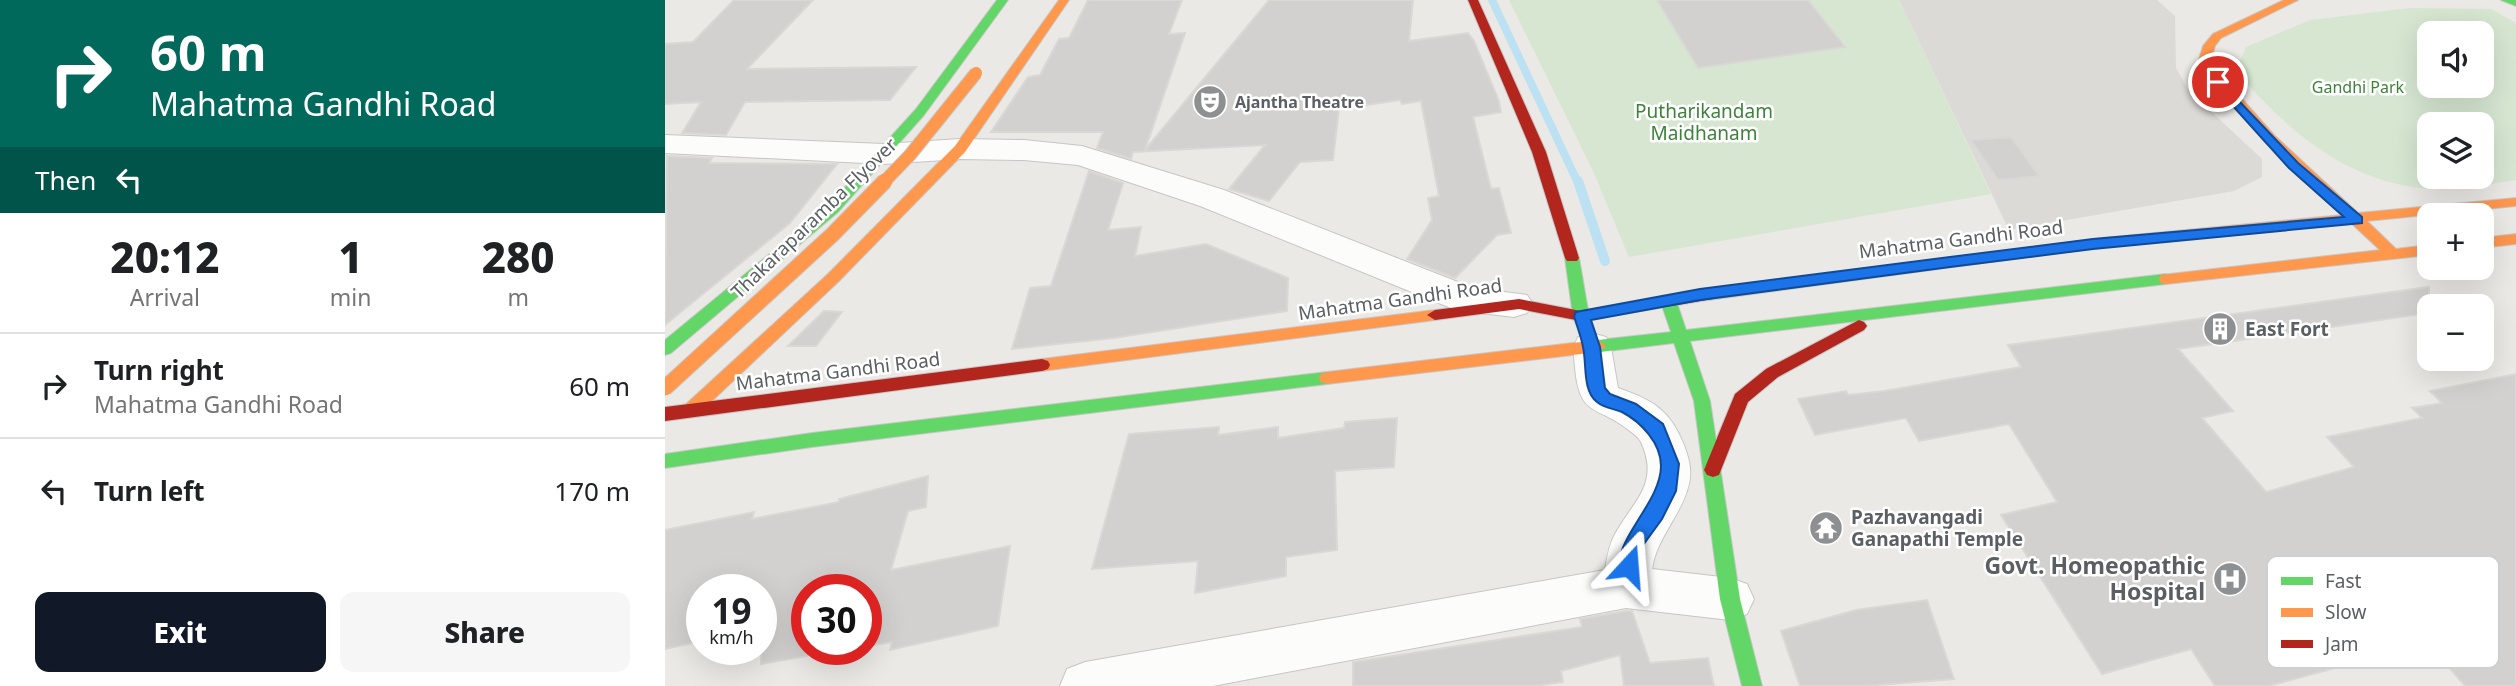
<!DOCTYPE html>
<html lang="en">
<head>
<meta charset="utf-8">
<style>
	body { margin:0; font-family:"Noto Sans",sans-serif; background:#f6f6f6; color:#202124; height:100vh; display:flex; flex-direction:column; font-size:26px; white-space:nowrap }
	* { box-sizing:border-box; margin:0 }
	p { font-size:23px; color:#757577 }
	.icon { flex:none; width:38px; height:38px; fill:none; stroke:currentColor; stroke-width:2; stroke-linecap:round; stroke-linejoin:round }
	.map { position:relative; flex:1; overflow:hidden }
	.side { display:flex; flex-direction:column; background:#fff; width:665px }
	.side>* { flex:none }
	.guide { background:#00695c; color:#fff; overflow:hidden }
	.tools { position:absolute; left:1752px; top:21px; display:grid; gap:14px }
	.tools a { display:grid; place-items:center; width:77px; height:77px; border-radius:14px; background:#fff; box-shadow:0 7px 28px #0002; font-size:35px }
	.speed { position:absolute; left:21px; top:574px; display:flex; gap:14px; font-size:35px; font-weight:700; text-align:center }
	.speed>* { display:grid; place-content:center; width:91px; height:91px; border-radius:50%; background:#fff; box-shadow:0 7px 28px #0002; line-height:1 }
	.speed small { font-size:18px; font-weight:400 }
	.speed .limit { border:10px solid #d22; background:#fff; color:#111 }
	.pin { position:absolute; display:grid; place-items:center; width:60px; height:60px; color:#fff; margin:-30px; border:4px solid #fff; border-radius:50%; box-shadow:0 2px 7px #0007 }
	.me { position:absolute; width:77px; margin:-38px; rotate:19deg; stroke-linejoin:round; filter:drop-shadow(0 0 5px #0008) }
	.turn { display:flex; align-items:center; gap:24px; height:147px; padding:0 35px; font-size:32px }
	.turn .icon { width:91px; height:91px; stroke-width:2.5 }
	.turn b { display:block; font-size:49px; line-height:60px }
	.then { display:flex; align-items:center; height:66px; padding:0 35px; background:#0003; gap:14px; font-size:26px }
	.eta { display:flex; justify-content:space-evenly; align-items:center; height:119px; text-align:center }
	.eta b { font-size:42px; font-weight:800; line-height:49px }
	.primary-button { display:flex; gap:14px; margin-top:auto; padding:14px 35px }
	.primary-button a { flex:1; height:80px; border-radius:14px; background:#111827; color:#fff; font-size:28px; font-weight:800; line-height:80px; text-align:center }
	.primary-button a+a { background:#f6f6f6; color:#202124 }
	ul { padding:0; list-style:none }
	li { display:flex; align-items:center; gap:21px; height:105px; padding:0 35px; border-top:2px solid #e0e0e0 }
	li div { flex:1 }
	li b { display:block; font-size:26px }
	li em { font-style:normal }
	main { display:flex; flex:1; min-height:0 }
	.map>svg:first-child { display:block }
	.industrial { fill:#dcdad6 }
	.green { fill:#d6e6d1; fill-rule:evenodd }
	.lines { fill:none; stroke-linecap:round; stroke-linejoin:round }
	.stream-far1 { stroke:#bbe1f3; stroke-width:8 }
	.stream { stroke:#bbe1f3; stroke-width:10 }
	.building { fill:#d2d1cf; stroke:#dad8d4; stroke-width:2 }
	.street-casing { stroke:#c6c6c6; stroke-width:2 }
	.fast-casing { stroke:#c7c7c7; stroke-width:2 }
	.slow-casing { stroke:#c7c7c7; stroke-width:2 }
	.jam-casing { stroke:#c7c7c7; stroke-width:2 }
	.street { fill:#fcfcfb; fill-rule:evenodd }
	.fast { fill:#63d668; fill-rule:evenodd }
	.slow { fill:#ff974d; fill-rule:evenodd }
	.jam { fill:#b3261e; fill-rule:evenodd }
	.slow-bridge-far1-casing { stroke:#c7c7c7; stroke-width:14; stroke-linecap:butt }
	.slow-bridge-casing { stroke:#c7c7c7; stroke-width:17; stroke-linecap:butt }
	.slow-bridge-far1 { stroke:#ff974d; stroke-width:12 }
	.slow-bridge { stroke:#ff974d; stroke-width:15 }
	.route { fill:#1a73e8; stroke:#114b97; stroke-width:2 }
	.labels { text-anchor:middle; stroke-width:5; stroke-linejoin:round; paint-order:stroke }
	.far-park-label { font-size:16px; fill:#3e823b; stroke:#fff }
	.far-poi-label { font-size:16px; font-weight:bold; fill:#5b5f63; stroke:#fff; text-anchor:start }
	.park-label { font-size:19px; fill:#3e823b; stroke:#fff }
	.street-label { font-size:19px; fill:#5b5f63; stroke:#fff }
	.poi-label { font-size:19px; font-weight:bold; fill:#5b5f63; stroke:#fff; text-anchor:start }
	.near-poi-label { font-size:23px; font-weight:bold; fill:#5b5f63; stroke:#fff; text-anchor:end }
	.key { fill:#fff; stroke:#cecfd0; stroke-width:2 }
	.key-label { font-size:19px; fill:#5b5f63 }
</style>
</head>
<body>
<main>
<section class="side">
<div class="guide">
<div class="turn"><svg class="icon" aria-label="right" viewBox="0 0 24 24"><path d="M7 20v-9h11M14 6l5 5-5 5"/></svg><div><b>60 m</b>Mahatma Gandhi Road</div></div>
<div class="then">Then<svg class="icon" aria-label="left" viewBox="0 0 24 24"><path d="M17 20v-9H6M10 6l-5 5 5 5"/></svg></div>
</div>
<div class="eta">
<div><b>20:12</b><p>Arrival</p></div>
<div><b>1</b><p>min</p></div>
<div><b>280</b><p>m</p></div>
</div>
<ul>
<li><svg class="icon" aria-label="right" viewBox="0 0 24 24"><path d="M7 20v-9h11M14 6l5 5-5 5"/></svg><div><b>Turn right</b><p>Mahatma Gandhi Road</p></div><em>60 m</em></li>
<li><svg class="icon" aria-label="left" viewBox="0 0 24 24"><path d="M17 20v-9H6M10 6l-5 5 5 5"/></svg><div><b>Turn left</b></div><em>170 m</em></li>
</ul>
<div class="primary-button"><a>Exit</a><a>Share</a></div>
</section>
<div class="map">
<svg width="1851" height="686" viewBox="0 0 1851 686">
	<rect width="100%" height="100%" fill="#ebe9e5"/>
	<path class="industrial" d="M1234 0H1492L1510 16 1511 68 1524 91 1597 159V177L1569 191 1344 230Z"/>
	<path class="green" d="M844 0H1234L1326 194 964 257 928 171Z
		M1745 8 1826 9 1851 23V180C1830 183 1808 188 1787 189 1696 193 1626 137 1571 70L1581 47 1645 20ZM1764 33H1816V86H1764ZM1764 124H1816V177H1764Z"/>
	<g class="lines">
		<path class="stream-far1" d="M827 0 913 183"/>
		<path class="stream" d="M913 181 940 261"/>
	</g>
	<path class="building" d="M69 0H148L82 69 251 67 225 100 80 102 61 135 17 133 36 102 0 104V44L28 42Z
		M423 0H517L504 34 520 33 480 150 604 0H748L744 41 803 33 809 41 834 101 836 112 808 117 826 189 834 188 846 233 832 235 790 278 742 259 767 220 763 198 774 196 756 101 737 104 735 100 674 109 668 160 635 162 604 201 564 189 600 145 468 152 466 159 432 148 438 132H326L363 77 375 75 394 39 404 38Z
		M992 0H1143L1180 47 1033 68Z
		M1346 137 1374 176 1333 180 1306 140Z
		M2 156 47 158 44 163 172 164 125 223 0 325Z
		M424 171 458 183 443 230 476 227 470 256 541 244 623 278 622 311 449 338 347 349 365 288 386 286Z
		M1764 287V313L1513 349 1568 411 1537 418 1601 492 1689 467 1662 437 1757 418 1747 408 1777 403 1765 391 1851 374V686H1800L1763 643 1603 686H1550L1526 649 1437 674 1336 515 1392 502 1344 424 1254 441 1241 418 1150 435 1133 399 1181 391 1183 395 1219 391 1356 367 1343 345Z
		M159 311 177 312 151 346H123Z
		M732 418 729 467 670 471 672 550 621 557V576L530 593 533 561 427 569 464 434 554 427 553 435 613 427V438L679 428 680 422Z
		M263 476 261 507 243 511 226 570 345 546 333 626 225 650 227 642 201 646V590H142V656L96 664V590H37V641L0 649V530L89 512 87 519 174 502V499Z
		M1262 600 1289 679 1199 686H1135L1116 631 1191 610Z
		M961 611H967L985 663 1043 658 1049 686H959L955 655 896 671 898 682 869 686H688V662L917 627 915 619Z"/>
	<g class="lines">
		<g class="street-casing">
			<path id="street" d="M0 135 219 144 295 139 359 140 417 146 559 190 808 288 862 295 868 304 862 313 849 317 791 310 535 206 413 165 359 160 295 159 219 164 0 153Z
				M927 333 941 337 946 347 953 388C988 400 1005 410 1019 445 1025 461 1028 474 1022 491 1013 519 991 540 987 569L1065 578 1082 584 1089 599 1082 614 1065 620 961 608 548 686H395L402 669 420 662 940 570C942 557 944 545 950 534 969 500 995 484 976 442 973 437 969 434 965 431 932 404 915 419 910 368 909 355 907 348 913 337Z"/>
		</g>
		<g class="fast-casing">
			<path id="fast" d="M332 0H343L259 115 173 212 6 353 0 355V340L163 206 251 109Z
				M1836 0H1851V6Z
				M1437 238 1444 243 1442 246 1043 300 1035 295 1043 290Z
				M907 253 914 258 924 316 933 340 1006 332 995 300 1003 295 1011 300 1021 330 1501 274 1508 279 1501 284 1025 341 1045 401 1075 599 1097 686H1077L1055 599 1029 401 1009 343 927 353 921 351 908 316 900 258Z
				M662 372 668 374 670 378 668 382 662 384 147 447 0 468V454L147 433Z"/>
		</g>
		<g class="slow-casing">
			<path id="slow" d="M394 0H404L300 152 173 282 31 416H19L17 411 19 406 163 274 290 146Z
				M1619 0H1633L1556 38 1550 46 1545 63 1610 136 1693 213 1851 198V206L1702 221 1731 249 1764 245V255L1501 284 1496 283 1494 279 1496 275 1715 250 1686 223 1432 246 1430 243 1437 238 1678 215 1600 142 1533 63 1538 46 1548 34Z
				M1851 234V244L1816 248V238Z
				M770 310 778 315 770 320 377 371 371 369 369 365 371 361 377 359Z
				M933 340 941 346 933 352 662 384 656 382 654 378 656 374 662 372Z"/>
		</g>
		<g class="jam-casing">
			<path id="jam" d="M803 0H813L881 152 914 258 912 261H902L900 258 867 152Z
				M1043 290 1048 291 1051 295 1048 299 916 321 854 309 770 320 762 315 770 310 854 299 916 311Z
				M1194 320 1199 322 1202 326 1199 330 1113 377 1083 402 1054 475 1048 477 1042 475 1039 470 1070 394 1101 369Z
				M377 359 383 361 385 365 383 369 377 371 0 421V407Z"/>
		</g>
		<use href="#street" class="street"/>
		<use href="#fast" class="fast"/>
		<use href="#slow" class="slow"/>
		<use href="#jam" class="jam"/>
		<g class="slow-bridge-far1-casing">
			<path id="slow-bridge-far1" d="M218 183 245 155 311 73"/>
		</g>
		<g class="slow-bridge-casing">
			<path id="slow-bridge" d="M0 388 167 235 220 181"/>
		</g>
		<use href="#slow-bridge-far1" class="slow-bridge-far1"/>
		<use href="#slow-bridge" class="slow-bridge"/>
	</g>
	<path class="route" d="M1553 79 1633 163 1697 217V223L1428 249 1285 267 1035 300 926 320 935 347 940 388 945 394 971 404 998 424 1014 464 1011 491 997 519 976 548 971 572 964 575 957 572C944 543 996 504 996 466 996 443 976 422 957 412 950 409 939 408 932 402 917 390 922 364 918 347 916 336 912 326 909 316L911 312 1035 289 1285 257 1428 239 1679 217 1624 168 1549 85V80Z"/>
	<defs>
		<g id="theatre-disc" transform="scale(1.75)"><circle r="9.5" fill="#8d8f90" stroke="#fff"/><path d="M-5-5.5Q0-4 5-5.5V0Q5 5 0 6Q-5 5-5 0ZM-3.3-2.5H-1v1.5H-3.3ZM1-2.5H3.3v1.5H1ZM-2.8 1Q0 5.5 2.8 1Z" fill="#fff"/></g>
		<g id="building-disc" transform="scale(1.75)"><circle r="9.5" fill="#8d8f90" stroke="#fff"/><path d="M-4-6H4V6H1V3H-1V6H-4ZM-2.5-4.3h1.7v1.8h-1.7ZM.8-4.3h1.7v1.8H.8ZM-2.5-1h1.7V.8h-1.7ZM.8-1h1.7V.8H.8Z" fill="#fff"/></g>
		<g id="temple-disc" transform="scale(1.75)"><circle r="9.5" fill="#8d8f90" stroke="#fff"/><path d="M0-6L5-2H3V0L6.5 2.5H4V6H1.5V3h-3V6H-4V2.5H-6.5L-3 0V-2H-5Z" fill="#fff"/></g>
		<g id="hospital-disc" transform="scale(1.75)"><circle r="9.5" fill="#8d8f90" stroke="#fff"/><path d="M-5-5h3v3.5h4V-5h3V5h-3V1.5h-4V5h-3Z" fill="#fff"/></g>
	</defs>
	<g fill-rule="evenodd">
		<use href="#theatre-disc" x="545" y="102"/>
		<use href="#building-disc" x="1555" y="329"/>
		<use href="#temple-disc" x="1161" y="528"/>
		<use href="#hospital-disc" x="1565" y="579"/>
	</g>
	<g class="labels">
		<g class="far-park-label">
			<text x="1693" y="93">Gandhi Park</text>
		</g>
		<g class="far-poi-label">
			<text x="570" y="108">Ajantha Theatre</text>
		</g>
		<g class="park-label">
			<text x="1039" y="118">Putharikandam<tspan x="1039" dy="22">Maidhanam</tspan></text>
		</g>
		<g class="street-label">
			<text transform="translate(149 218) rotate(-44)" y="7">Thakaraparamba Flyover</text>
			<text transform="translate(1296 239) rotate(-7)" y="7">Mahatma Gandhi Road</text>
			<text transform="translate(735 299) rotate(-8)" y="7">Mahatma Gandhi Road</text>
			<text transform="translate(173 371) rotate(-7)" y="7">Mahatma Gandhi Road</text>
		</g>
		<g class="poi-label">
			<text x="1580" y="336">East Fort</text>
			<text x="1186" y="524">Pazhavangadi<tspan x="1186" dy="22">Ganapathi Temple</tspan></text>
		</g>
		<g class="near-poi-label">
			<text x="1540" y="574">Govt. Homeopathic<tspan x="1540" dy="26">Hospital</tspan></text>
		</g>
	</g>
	<rect x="1602" y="556" width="232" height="112" rx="10" class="key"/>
	<rect x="1616" y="577" width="32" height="8" fill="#63d668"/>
	<rect x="1616" y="608" width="32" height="9" fill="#ff974d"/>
	<rect x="1616" y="640" width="32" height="8" fill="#b3261e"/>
	<g class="key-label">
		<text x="1660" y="588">Fast</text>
		<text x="1660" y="619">Slow</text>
		<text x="1660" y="651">Jam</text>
	</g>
</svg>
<div class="tools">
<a><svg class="icon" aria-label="sound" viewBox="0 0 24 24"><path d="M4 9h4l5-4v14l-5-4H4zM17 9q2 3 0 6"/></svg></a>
<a><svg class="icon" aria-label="layers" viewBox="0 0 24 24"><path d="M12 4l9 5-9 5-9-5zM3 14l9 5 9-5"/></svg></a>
<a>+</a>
<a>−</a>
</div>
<div class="speed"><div>19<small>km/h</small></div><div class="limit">30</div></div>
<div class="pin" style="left:1553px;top:82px;background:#d93025"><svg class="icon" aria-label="arrive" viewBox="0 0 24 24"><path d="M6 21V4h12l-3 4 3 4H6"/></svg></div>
<svg class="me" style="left:964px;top:566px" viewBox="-20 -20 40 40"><path d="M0-17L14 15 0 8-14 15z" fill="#1a73e8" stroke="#fff" stroke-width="4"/></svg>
</div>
</main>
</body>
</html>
